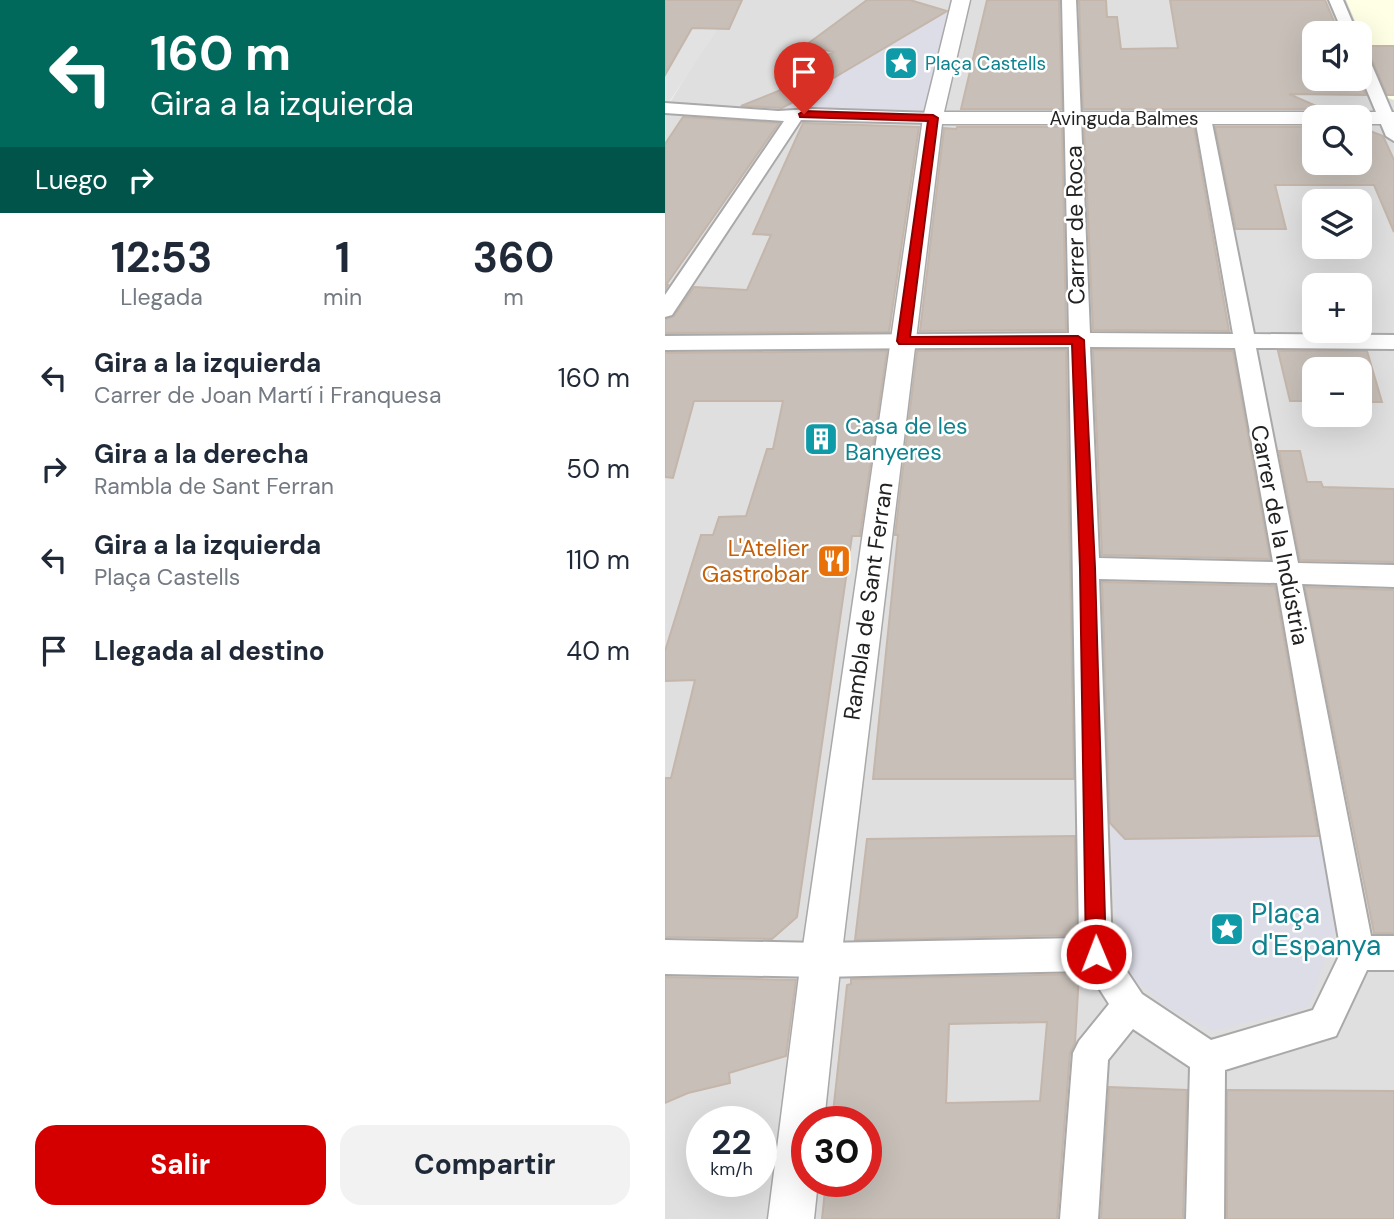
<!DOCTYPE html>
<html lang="es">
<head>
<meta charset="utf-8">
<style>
	body { margin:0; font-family:"DM Sans",sans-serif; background:#f2f2f3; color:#1f2937; height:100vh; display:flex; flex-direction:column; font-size:26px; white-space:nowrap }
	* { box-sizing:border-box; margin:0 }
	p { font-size:23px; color:#747a83 }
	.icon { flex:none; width:38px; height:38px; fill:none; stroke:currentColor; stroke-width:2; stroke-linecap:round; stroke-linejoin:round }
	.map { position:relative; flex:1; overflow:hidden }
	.sheet { display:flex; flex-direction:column; background:#fff; width:665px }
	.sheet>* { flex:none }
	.top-card { background:#00695c; color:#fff; overflow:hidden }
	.tools { position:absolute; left:637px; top:21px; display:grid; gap:14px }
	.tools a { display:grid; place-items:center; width:70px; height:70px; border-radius:14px; background:#fff; box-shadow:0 7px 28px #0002; font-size:35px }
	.speed { position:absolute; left:21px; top:1106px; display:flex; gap:14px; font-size:35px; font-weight:700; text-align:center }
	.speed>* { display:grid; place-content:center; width:91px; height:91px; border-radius:50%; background:#fff; box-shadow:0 7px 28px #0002; line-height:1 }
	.speed small { font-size:18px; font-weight:400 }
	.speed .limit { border:10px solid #d22; background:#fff; color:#111 }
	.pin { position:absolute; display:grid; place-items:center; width:60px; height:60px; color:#fff; margin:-72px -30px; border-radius:50% 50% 50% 0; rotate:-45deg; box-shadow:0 0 7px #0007 }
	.pin .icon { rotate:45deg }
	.me { position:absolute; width:77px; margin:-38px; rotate:359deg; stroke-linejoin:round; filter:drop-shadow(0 0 5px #0008) }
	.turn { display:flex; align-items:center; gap:24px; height:147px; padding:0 35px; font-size:32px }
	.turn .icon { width:91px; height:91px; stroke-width:2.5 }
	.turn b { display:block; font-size:49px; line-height:60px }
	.then { display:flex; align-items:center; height:66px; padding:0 35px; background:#0003; gap:14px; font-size:26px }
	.eta { display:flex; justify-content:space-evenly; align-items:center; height:119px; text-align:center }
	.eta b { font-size:42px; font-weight:700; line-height:49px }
	.primary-button { display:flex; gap:14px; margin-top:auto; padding:14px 35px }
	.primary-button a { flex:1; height:80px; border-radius:21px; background:#d40000; color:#fff; font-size:28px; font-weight:700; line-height:80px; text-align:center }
	.primary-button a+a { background:#f2f2f3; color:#1f2937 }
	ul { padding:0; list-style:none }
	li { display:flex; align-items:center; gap:21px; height:91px; padding:0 35px }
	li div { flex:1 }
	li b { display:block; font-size:26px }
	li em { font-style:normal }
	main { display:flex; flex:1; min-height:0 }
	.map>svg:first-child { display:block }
	.residential { fill:#e0dfdf; fill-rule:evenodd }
	.education { fill:#ffffe5 }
	.parking { fill:#e2e2e2 }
	.plaza { fill:#dddde8 }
	.building { fill:#c7bfb8; stroke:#c4b6ab; stroke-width:2; fill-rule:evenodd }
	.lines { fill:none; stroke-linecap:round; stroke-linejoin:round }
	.minor-casing { stroke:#a9a9a9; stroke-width:4 }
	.tertiary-casing { stroke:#a9a9a9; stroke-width:3 }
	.minor { fill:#fff; fill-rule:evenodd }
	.tertiary { fill:#fff; fill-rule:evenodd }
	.route { fill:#d40000; stroke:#8a0000; stroke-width:2 }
	.labels { text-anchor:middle; stroke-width:5; stroke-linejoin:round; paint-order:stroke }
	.far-culture-label { font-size:19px; fill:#0d838f; stroke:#fff; text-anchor:start }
	.far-street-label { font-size:19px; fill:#222; stroke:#fff }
	.street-label { font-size:23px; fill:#222; stroke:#fff }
	.culture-label { font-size:23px; fill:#0d838f; stroke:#fff; text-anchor:start }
	.food-label { font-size:23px; fill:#c56008; stroke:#fff; text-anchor:end }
	.near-culture-label { font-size:28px; fill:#0d838f; stroke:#fff; text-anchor:start }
</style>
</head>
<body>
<main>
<section class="sheet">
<div class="top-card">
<div class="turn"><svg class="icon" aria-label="left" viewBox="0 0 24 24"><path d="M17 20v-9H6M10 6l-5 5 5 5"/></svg><div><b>160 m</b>Gira a la izquierda</div></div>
<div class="then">Luego<svg class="icon" aria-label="right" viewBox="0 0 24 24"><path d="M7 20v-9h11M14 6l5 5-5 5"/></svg></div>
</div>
<div class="eta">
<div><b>12:53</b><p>Llegada</p></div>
<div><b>1</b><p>min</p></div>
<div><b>360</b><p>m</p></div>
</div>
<ul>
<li><svg class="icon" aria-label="left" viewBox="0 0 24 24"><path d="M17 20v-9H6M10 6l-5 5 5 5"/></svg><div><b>Gira a la izquierda</b><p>Carrer de Joan Martí i Franquesa</p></div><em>160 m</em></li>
<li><svg class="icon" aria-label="right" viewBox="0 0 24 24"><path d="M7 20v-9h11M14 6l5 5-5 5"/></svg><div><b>Gira a la derecha</b><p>Rambla de Sant Ferran</p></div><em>50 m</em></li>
<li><svg class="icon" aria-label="left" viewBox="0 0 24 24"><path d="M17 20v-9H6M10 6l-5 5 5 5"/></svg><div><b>Gira a la izquierda</b><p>Plaça Castells</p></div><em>110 m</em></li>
<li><svg class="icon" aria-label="arrive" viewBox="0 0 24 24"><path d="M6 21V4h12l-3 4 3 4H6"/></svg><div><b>Llegada al destino</b></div><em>40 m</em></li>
</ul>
<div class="primary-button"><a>Salir</a><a>Compartir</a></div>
</section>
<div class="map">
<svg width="729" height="1219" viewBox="0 0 729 1219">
	<rect width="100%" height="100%" fill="#f2efe9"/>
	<path class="residential" d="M39 0H729V1219H0V104H4L56 20ZM649 33H695V79H649ZM649 117H695V163H649ZM649 201H695V247H649ZM649 285H695V331H649ZM649 369H695V415H649ZM37 1122H96V1181H37ZM142 1122H201V1181H142Z"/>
	<path class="education" d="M681 0H729V100L723 98Z"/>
	<path class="parking" d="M0 2 53 29 4 102H0V75L18 44Z"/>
	<path class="plaza" d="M284 11 290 12 262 108 258 110 247 112 145 108H134L126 113 86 111 81 108 87 98 127 103Z
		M445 823 460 839 655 836 672 925 644 1007 547 1031 501 1007 469 979 452 933Z"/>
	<path class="building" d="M0 0H77L64 29 27 28 0 75Z
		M202 0H245L282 11 150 89 121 77 168 52 141 45Z
		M322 0H394L397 109H296Z
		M414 0H441L442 17H452L456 49 513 48 505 0H660L674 33H649V79H694L701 95 624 94 676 117H660L649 109H418Z
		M695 46H729V95H722L705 55Z
		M128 85 134 99 117 108 76 106Z
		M18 117 114 123 1 285H3L0 290V144Z
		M138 123 254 127 224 332 0 333V319L9 316 29 287 82 290 106 235 88 234Z
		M292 127H397L401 330 255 331 279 128 291 129Z
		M419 127H529L564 331 428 330Z
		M550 127H649V163H695V127L718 136 729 160V232L709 185H610L621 229H571Z
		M401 350 409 779H208L233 535H230L252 351Z
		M428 350 568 351 605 559 437 555Z
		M222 351 195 536H187L132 917 107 939 0 937V778H6L30 680 0 681V651L36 535H48L54 517 81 516 102 449H108L118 401H29L8 478 0 477V353Z
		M613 351H702L717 402H695V369H649V401H625Z
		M614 451H635L642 482H656L658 487 729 489V562L635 560Z
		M437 582 610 586 653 836 460 839 445 823Z
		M640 587 729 590V933H709Z
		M410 836 411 935 190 940 202 839Z
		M414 974 410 1043 405 1053 392 1219H157L161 1181H201V1122H167L182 985 186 984V979ZM382 1022 375 1101 281 1103 284 1024Z
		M0 977 131 980 121 1056 64 1073 65 1083 23 1093 0 1103Z
		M444 1087 522 1090 518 1219H436Z
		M562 1090 729 1091V1219H562Z"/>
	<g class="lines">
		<g class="minor-casing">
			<path id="minor" d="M397 0H411L425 333 568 334 530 118 538 113 546 118 589 334 729 335V349L591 348 633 563 729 565V587L637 584 706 936H729V970H702L671 1036 560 1070 559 1219H521L525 1067 468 1029 443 1060 433 1219H395L408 1053 414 1041 444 1004 423 971 156 977 0 974V940L156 943 414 938 404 347 0 350V336L404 333ZM425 347 570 348 608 562 434 558ZM434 579 612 583 676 952 648 1010 546 1040 477 994 447 949Z
				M664 0H678L692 33H678Z
				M695 51 703 56 729 117V141L721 136 695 74Z
				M0 103 113 111 147 109 268 113 276 118 268 123 136 120 7 315 0 317V295L119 121 0 113Z"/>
		</g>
		<g class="tertiary-casing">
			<path id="tertiary" d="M287 0H305L279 112H649L658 117H649V124H277L176 960 159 1122H142V1181H153L149 1219H103L136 960 258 118Z
				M695 112H729V124H695V117H686Z"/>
		</g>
		<use href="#minor" class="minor"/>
		<use href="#tertiary" class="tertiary"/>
	</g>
	<path class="route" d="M139 111 268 115 273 118 245 337 413 336 419 340 430 568 441 954 438 961 431 964 424 961 421 954 415 568 407 344H234L232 341 263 121 135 117 134 114Z"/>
	<defs>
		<g id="sight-square" transform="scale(1.75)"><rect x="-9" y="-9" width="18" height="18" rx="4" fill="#0f9aa8" stroke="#fff"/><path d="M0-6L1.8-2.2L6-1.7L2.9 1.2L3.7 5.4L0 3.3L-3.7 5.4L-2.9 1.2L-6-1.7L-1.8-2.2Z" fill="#fff"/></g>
		<g id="building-square" transform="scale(1.75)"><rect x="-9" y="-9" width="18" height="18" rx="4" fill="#0f9aa8" stroke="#fff"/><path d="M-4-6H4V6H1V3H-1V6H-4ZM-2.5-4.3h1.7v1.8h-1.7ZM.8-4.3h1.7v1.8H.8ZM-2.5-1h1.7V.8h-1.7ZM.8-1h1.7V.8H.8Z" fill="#fff"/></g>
		<g id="restaurant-square" transform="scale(1.75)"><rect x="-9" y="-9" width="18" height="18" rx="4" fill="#e8710a" stroke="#fff"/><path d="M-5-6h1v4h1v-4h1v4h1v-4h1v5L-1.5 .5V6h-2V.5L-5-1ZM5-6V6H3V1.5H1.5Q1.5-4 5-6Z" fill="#fff"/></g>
	</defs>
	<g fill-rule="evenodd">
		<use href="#sight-square" x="236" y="63"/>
		<use href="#building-square" x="156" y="439"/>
		<use href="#restaurant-square" x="169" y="561"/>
		<use href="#sight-square" x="562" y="929"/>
	</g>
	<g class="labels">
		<g class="far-culture-label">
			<text x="260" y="70">Plaça Castells</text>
		</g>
		<g class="far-street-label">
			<text x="459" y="125">Avinguda Balmes</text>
		</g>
		<g class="street-label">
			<text transform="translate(410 225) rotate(-91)" y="8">Carrer de Roca</text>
			<text transform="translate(615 535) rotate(79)" y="8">Carrer de la Indústria</text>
			<text transform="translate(203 601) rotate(-82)" y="8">Rambla de Sant Ferran</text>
		</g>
		<g class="culture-label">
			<text x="180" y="434">Casa de les<tspan x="180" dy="26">Banyeres</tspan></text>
		</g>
		<g class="food-label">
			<text x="144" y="556">L'Atelier<tspan x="144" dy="26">Gastrobar</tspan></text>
		</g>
		<g class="near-culture-label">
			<text x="586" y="923">Plaça<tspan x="586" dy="32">d'Espanya</tspan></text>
		</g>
	</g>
</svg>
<div class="tools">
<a><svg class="icon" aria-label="sound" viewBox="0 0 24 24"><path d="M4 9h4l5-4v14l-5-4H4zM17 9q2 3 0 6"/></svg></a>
<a><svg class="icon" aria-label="search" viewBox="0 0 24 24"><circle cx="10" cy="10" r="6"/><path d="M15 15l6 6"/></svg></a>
<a><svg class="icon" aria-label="layers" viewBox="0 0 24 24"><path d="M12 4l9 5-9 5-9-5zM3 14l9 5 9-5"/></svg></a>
<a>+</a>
<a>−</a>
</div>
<div class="speed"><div>22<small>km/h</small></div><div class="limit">30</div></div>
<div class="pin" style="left:139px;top:114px;background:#d93025"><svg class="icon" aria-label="arrive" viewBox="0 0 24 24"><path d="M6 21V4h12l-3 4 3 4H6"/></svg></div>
<svg class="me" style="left:431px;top:954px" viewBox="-20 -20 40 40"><circle r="17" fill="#d40000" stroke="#fff" stroke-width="3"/><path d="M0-11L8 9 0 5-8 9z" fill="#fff"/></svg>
</div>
</main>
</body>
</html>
